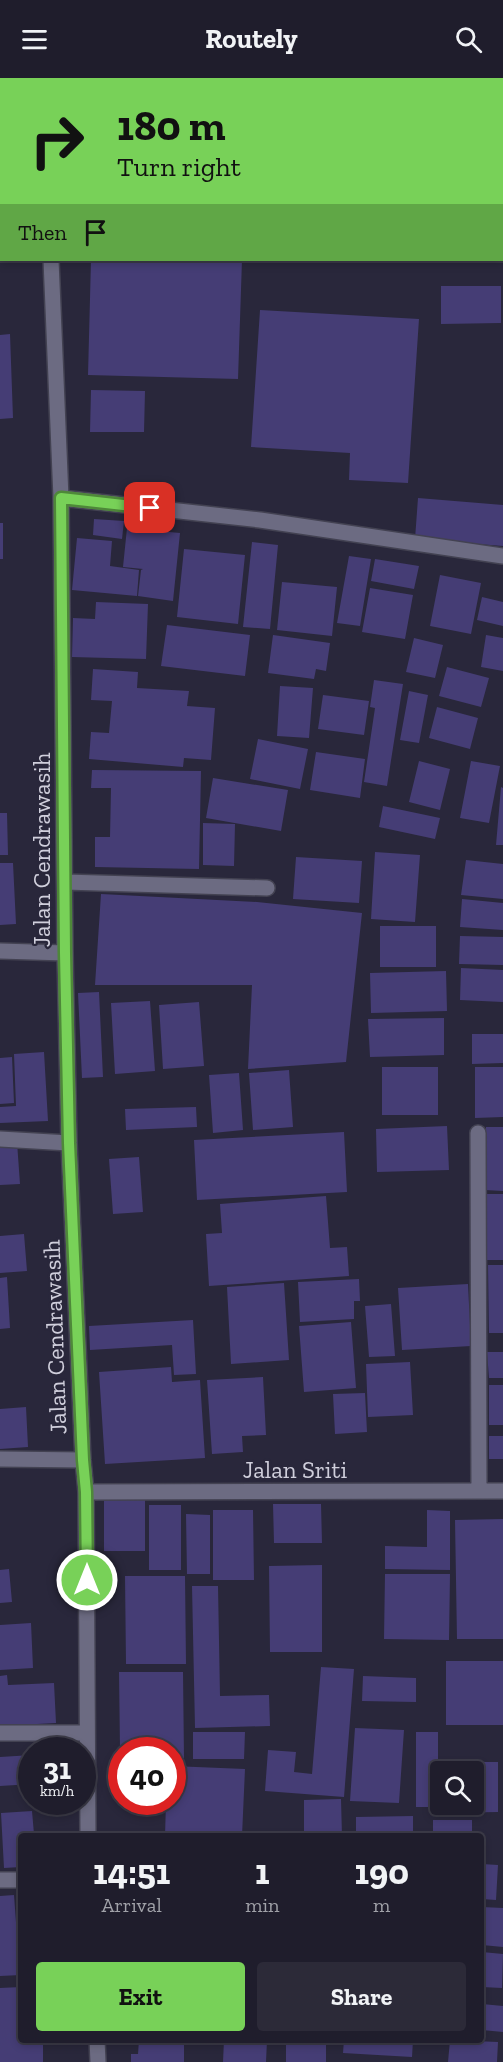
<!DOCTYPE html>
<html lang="en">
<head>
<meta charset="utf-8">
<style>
	body { margin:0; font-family:"Zilla Slab",serif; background:#2c2a38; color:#f1f3f6; height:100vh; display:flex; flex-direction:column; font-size:22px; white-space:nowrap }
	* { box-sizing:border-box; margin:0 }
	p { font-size:20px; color:#a1a2a9 }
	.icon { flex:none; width:33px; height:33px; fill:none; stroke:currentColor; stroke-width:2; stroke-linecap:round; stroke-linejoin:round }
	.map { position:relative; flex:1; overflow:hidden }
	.panel { position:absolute; left:18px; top:1755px; width:466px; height:210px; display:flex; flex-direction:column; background:#1f1d2c; border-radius:6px; box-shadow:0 3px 9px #0003,0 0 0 2px #3c3b48 }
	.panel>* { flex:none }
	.banner { position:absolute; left:0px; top:0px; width:504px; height:183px; box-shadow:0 3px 9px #0003,0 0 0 2px #3c3b48; background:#78d158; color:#111; overflow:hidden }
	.fabs { position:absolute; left:430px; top:1683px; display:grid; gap:12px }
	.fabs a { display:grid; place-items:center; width:54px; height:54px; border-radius:6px; background:#1f1d2c; box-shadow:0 3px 9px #0003,0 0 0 2px #3c3b48; font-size:30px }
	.speed { position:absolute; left:18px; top:1659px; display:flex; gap:12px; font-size:30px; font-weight:700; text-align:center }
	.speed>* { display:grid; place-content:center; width:78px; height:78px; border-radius:50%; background:#1f1d2c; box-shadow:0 3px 9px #0003,0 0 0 2px #3c3b48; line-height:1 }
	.speed small { font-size:15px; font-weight:400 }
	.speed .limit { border:9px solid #d22; background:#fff; color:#111 }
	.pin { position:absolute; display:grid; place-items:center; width:51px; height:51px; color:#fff; margin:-26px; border-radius:12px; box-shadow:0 3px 9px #0006 }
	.me { position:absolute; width:66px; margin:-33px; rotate:0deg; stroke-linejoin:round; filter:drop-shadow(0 0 4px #0008) }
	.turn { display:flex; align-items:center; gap:21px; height:126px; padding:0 18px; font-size:27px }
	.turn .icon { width:78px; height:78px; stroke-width:2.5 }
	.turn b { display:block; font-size:42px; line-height:51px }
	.then { display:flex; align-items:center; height:57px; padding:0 18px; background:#0003; gap:12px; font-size:22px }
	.eta { display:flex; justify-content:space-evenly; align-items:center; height:102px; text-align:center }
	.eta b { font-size:36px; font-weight:700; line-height:42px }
	.action { display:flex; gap:12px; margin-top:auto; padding:12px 18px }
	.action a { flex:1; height:69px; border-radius:6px; background:#78d158; color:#111; font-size:24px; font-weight:700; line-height:69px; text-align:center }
	.action a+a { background:#2c2a38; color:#f1f3f6 }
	header { display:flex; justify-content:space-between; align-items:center; height:78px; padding:0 18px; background:#1f1d2c; font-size:27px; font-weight:700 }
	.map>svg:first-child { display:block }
	.building { fill:#453d75 }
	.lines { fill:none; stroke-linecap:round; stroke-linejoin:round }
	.minor-casing { stroke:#434252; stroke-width:18 }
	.minor { stroke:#6c6b82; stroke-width:15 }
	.route-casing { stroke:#4e8839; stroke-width:15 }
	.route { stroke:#78d158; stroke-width:10 }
	.labels { text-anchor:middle; stroke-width:4.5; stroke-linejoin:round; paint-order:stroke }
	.street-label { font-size:24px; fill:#d0cfdc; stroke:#29273b }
</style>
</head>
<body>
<header><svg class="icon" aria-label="menu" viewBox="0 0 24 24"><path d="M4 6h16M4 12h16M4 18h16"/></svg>Routely<svg class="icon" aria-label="search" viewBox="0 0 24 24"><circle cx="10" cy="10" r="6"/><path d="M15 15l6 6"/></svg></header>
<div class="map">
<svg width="503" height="1984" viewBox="0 0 503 1984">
	<rect width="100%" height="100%" fill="#29273b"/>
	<path class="building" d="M91 182H242L238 301 88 297Z
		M441 208H501V245L441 246Z
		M260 232 419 241 408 405 349 402 350 375 251 369Z
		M10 256 13 340 0 341V257Z
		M91 312 145 313 144 354H90Z
		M418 420 503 427V468L415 461Z
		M94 441 124 443 122 461 93 457Z
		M0 445H3V481H0Z
		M127 450 180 455 173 523 138 518 141 492 143 491 123 489Z
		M77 460 112 463 110 488 139 492 137 518 72 512Z
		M252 464 278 467 270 551 243 549Z
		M184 471 245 477 238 546 177 539Z
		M349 478 371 481 360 548 337 545Z
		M375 481 419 488 414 511 371 503Z
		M440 497 481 505 471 556 430 548Z
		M282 504 337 509 332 558 277 552Z
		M370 510 413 517 405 561 362 554Z
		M482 519 503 524V548L477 542Z
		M96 524 148 526 146 581 72 579 73 540 95 541Z
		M167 547 250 557 245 598 161 588Z
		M273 557 330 565 326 593 316 591 314 601 268 595Z
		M486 557 503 560V593L481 589Z
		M414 560 443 567 435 600 406 594Z
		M447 589 489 600 481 629 439 618Z
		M93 591 138 594 137 610 189 613 187 628 215 630 211 682 184 680 183 689 89 681 91 654 109 655 112 623 91 622Z
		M374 602 403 606 387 708 364 704 375 630 370 629Z
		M280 608 313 610 309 660 277 658Z
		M409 613 428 617 419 665 400 662Z
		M323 617 369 623 364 657 318 651Z
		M437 629 478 640 470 671 429 660Z
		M258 661 308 671 300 711 250 701Z
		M316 674 365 681 360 720 310 712Z
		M419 683 450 691 440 732 409 724Z
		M471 683 500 688 489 745 460 740Z
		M92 692 201 693 199 791 95 789V759H110L111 710H91Z
		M213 700 288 712 281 753 206 740Z
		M501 709 503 710V767H496Z
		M383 728 440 740 435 761 379 749Z
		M0 735H7L8 777H0Z
		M203 745 235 746 234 788 203 787Z
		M375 774 420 777 415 844 371 841Z
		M296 779 362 783 359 825 293 821Z
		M466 782 503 786V821L461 817Z
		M0 785H13L16 846 0 847Z
		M101 816 257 824 362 835 346 984 248 991 252 907H95Z
		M462 821 503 825V852L460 849Z
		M380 848H436V889H380Z
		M460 858 503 859V887L459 886Z
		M461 890 503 892V924L460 922Z
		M446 893 447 933 371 935 370 895Z
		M99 914 103 999 82 1000 78 915Z
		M150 923 155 993 115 996 111 925Z
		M199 924 204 988 163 991 159 927Z
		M444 940V977L370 979 368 941Z
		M472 956H503V985L472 986Z
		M44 974 48 1043 0 1045V1029L16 1028 14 976Z
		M12 979 14 1025 0 1026V980Z
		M382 989H438V1037H382Z
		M475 989H503V1039L475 1040Z
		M289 992 293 1049 253 1052 249 995Z
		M239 995 243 1052 213 1055 209 997Z
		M196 1029 197 1049 126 1052 125 1031Z
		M447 1048 449 1092 377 1094 376 1051Z
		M486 1049H503V1113L485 1112Z
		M344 1054 347 1114 197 1122 194 1062Z
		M17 1064 20 1106 0 1107V1066Z
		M139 1079 143 1134 113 1136 109 1081Z
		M483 1116H503V1182H484Z
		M326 1118 330 1170 347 1169 349 1198 209 1208 206 1156 222 1155 220 1126Z
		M24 1156 27 1193 0 1195V1158Z
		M488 1187H503V1255H489Z
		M7 1199 10 1250 0 1251V1200Z
		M359 1201 360 1223H354V1241L300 1244 298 1204Z
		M284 1205 289 1282 231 1286 227 1209Z
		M468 1206 471 1268 402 1272 398 1210Z
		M391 1226 395 1278 369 1279 365 1228Z
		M193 1242 196 1296 174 1297 172 1267 90 1272 89 1248Z
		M351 1244 356 1310 304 1314 299 1248Z
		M487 1274H503V1300H489Z
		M410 1284 413 1337 368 1339 366 1286Z
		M171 1289 172 1304 200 1302 205 1380 105 1386 99 1294Z
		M263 1299 266 1357 242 1358 243 1374 212 1376 207 1302Z
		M489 1307H503V1347H489Z
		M365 1315 367 1354 335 1356 333 1316Z
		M26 1329 28 1369 0 1371V1331Z
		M489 1358H503V1381H489Z
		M104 1416H145V1473H104Z
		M273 1426H321L322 1465H274Z
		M149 1427H181V1492H149Z
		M213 1432H253L254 1502H213Z
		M427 1432 450 1433V1492L385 1491V1468L427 1469Z
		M186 1436 210 1437V1496H187Z
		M503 1441V1561H457L455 1442Z
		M322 1487V1574H270L269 1488Z
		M9 1491 12 1524 0 1525V1492Z
		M385 1496H450L449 1562 384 1561Z
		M125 1498H185L186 1586H126Z
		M192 1508H218L220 1618 269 1617 270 1648 195 1650Z
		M31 1545 33 1590 0 1592V1547Z
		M446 1583H503V1647H446Z
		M321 1589 354 1591 344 1719 265 1713 268 1672 296 1674 294 1694 312 1696Z
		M119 1594H183L184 1680H172V1672H120Z
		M7 1597 8 1607 54 1605 56 1645 0 1648V1598Z
		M363 1598 416 1600V1624L362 1623Z
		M355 1650 404 1652 399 1725 350 1723Z
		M193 1654H245L244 1681H193Z
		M416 1654H438V1729H416Z
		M32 1677V1706L0 1708V1679Z
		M445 1684H498V1734L444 1735V1726H474V1694H445Z
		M172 1688 245 1691 242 1758H165L166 1724H172Z
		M341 1721 342 1758H304V1722Z
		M32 1733 34 1756 55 1755V1758H21V1789L4 1790 1 1735Z
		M413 1738V1758H356V1739Z
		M433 1742H472V1758H433Z
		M482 1786 498 1787 496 1822 482 1821Z
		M14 1817 16 1844 21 1843V1897L0 1898V1818Z
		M482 1829 503 1830V1869L482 1867Z
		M482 1874 503 1876 502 1910 482 1909Z
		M21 1909V1962H43V1984H0V1910Z
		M482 1926 503 1928V1954L482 1952Z
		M139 1962H184V1984H131V1976H138Z
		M224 1962H267L266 1984H223Z
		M286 1962H326V1984H286Z
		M344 1962H413L412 1979 343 1975Z
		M450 1962 498 1964 497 1984H448Z"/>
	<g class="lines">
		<g class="minor-casing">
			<path id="minor" d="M44 0V2
				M51 182 61 420 65 875 69 1065 83 1382 86 1414 88 1758
				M61 420 260 442 503 478
				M65 804 267 810
				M0 873 65 875
				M478 1055 479 1413
				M0 1061 69 1065
				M0 1381 83 1382
				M86 1414 503 1413
				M0 1655H87
				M0 1802H21
				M97 1962 98 1984"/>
		</g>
		<use href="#minor" class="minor"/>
	</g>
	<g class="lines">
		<g class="route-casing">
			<path id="route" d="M87 1502 86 1414 83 1382 69 1065 65 875 61 420 150 430"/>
		</g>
		<use href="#route" class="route"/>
	</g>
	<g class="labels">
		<g class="street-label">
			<text transform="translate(42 772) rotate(-90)" y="8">Jalan Cendrawasih</text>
			<text transform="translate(55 1259) rotate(-92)" y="8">Jalan Cendrawasih</text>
			<text x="295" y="1400">Jalan Sriti</text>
		</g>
	</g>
</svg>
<div class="fabs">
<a><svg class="icon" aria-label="search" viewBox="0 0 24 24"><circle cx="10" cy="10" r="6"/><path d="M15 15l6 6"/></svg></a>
</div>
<div class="speed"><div>31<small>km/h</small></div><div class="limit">40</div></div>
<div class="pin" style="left:150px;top:430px;background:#d93025"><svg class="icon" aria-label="arrive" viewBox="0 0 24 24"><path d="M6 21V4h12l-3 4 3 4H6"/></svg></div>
<svg class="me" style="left:87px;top:1502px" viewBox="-20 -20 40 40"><circle r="17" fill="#78d158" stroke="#fff" stroke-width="3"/><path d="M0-11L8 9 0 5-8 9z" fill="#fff"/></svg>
<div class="banner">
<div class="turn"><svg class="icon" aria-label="right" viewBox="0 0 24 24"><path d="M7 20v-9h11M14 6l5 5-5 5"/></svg><div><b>180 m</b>Turn right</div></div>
<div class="then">Then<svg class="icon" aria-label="arrive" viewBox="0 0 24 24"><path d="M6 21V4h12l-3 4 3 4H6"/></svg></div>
</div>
<section class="panel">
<div class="eta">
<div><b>14:51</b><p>Arrival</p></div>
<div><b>1</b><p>min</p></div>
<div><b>190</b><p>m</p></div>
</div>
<div class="action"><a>Exit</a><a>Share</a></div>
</section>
</div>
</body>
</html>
